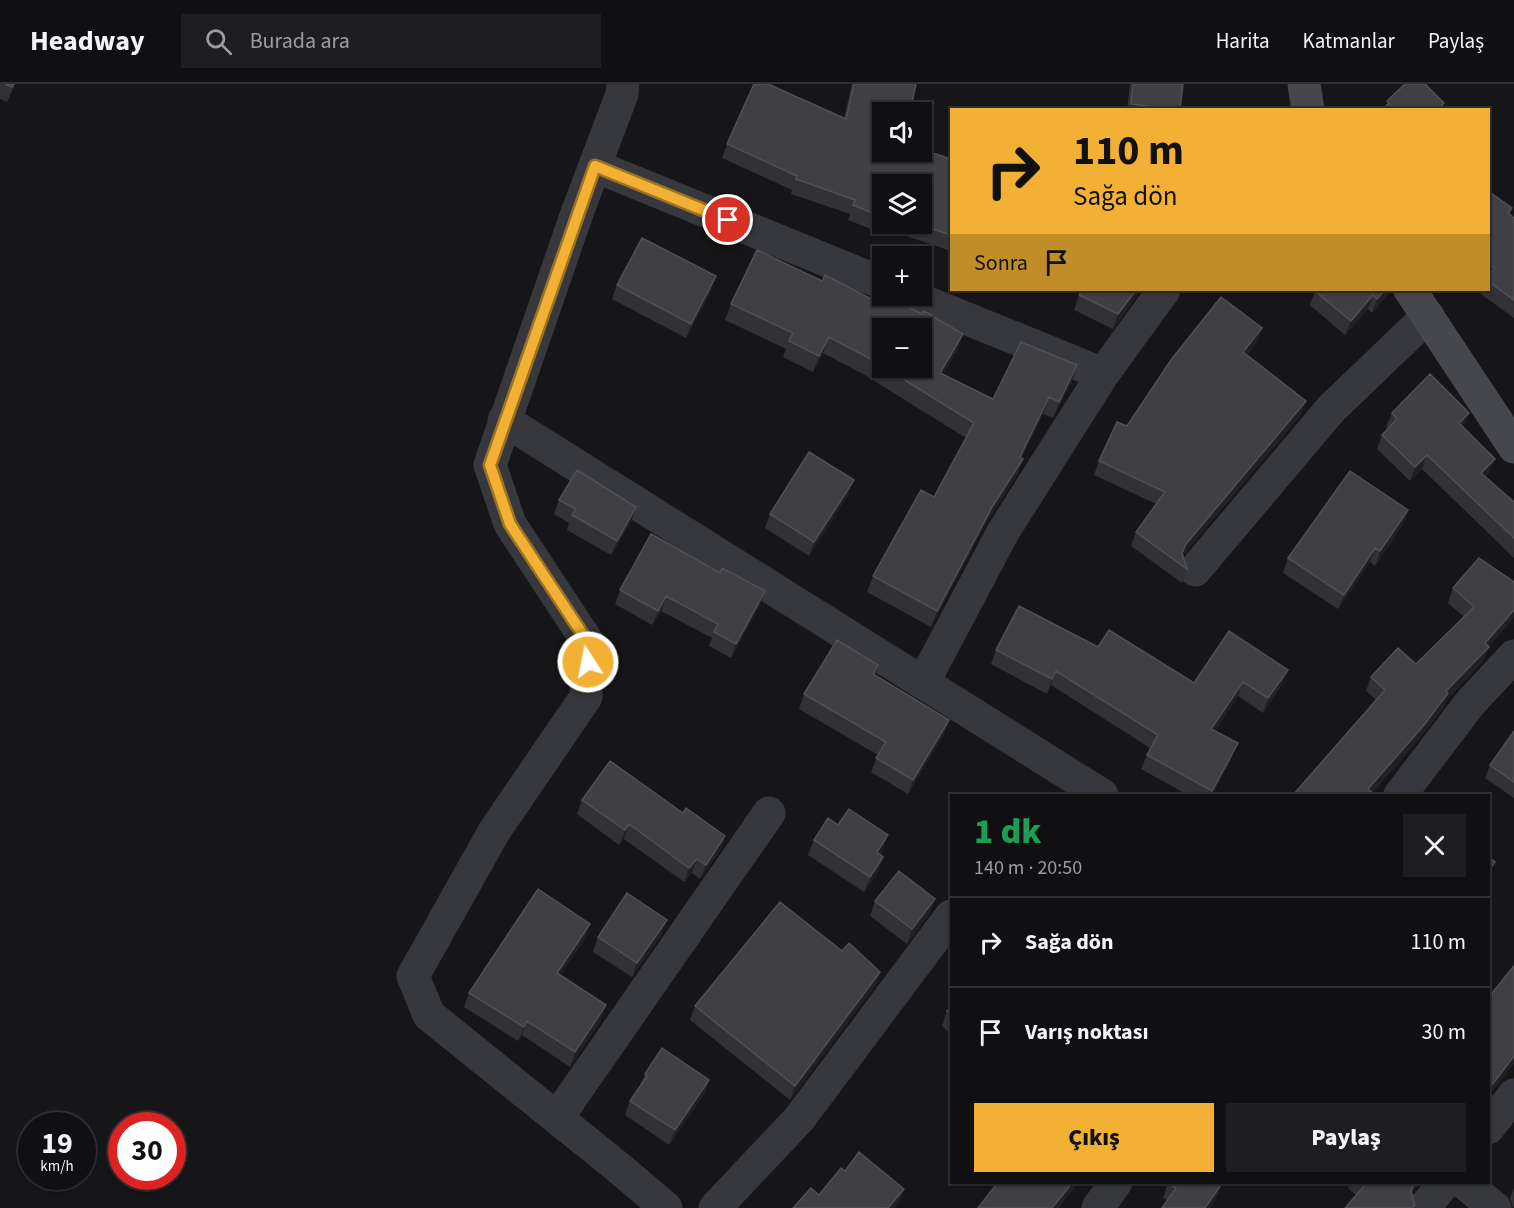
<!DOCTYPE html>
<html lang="tr">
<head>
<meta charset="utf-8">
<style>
	body { margin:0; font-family:"Source Sans 3",sans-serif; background:#1e1e20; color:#f1f3f6; height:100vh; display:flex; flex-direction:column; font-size:22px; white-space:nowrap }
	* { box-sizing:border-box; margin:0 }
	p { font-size:20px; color:#9c9d9f }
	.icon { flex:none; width:33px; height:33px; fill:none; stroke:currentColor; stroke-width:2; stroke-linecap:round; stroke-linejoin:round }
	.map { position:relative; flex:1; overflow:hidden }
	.drawer { position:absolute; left:950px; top:710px; width:540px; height:390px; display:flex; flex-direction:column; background:#101012; border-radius:0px; box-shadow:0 2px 4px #0004,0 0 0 2px #303032 }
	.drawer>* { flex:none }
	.top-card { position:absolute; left:950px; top:24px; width:540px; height:183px; border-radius:0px; box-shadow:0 2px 4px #0004,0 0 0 2px #303032; background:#f2b134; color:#111; overflow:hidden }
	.tools { position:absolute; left:872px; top:18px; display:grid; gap:12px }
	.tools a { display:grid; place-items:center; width:60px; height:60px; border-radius:0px; background:#101012; box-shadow:0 2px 4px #0004,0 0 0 2px #303032; font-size:30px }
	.speed { position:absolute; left:18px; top:1028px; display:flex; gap:12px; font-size:30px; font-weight:700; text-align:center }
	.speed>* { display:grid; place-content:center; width:78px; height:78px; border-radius:50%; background:#101012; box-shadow:0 2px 4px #0004,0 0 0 2px #303032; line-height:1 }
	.speed small { font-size:15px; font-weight:400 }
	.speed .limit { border:9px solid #d22; background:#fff; color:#111 }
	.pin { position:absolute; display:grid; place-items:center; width:51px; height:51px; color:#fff; margin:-26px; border:3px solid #fff; border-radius:50%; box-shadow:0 2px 6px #0007 }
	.me { position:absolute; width:66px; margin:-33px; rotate:349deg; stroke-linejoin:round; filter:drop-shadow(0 0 4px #0008) }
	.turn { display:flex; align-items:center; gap:21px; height:126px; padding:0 24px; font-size:27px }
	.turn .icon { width:78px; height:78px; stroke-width:2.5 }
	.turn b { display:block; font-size:42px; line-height:51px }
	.then { display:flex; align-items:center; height:57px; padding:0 24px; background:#0003; gap:12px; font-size:22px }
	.round { display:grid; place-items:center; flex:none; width:63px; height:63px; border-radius:0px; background:#1e1e20 }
	.summary { display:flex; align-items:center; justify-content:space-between; height:102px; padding:0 24px }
	h1 { font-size:36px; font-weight:800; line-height:45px; color:#1e9e55 }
	.button { display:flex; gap:12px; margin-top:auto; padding:12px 24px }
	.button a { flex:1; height:69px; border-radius:0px; background:#f2b134; color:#111; font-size:24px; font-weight:800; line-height:69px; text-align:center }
	.button a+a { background:#1e1e20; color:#f1f3f6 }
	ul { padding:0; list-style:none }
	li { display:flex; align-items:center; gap:18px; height:90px; padding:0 24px; border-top:2px solid #303032 }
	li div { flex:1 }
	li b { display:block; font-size:22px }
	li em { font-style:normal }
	header { display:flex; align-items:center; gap:36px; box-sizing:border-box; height:84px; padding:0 30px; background:#101012; border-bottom:2px solid #303032 }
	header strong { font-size:28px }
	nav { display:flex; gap:33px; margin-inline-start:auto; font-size:21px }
	.search { width:420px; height:54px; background:#1e1e20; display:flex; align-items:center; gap:15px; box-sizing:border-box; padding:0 21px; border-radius:0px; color:#9c9d9f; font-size:22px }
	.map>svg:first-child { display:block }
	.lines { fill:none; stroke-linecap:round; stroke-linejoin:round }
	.street { stroke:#37383d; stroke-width:33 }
	.secondary { stroke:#45474d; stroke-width:33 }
	.wall { fill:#323236; fill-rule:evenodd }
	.shaded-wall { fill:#212124 }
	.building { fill:#3f3f44; stroke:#4f5156; stroke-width:1.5 }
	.route-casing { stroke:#9d7322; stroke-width:15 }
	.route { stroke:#f2b134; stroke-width:10 }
</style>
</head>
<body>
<header>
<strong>Headway</strong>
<div class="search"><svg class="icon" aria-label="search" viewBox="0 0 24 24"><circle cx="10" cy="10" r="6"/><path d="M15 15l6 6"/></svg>Burada ara</div>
<nav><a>Harita</a><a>Katmanlar</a><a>Paylaş</a></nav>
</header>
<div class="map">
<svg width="1514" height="1124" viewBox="0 0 1514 1124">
	<rect width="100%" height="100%" fill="#161618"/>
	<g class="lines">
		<path class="street" d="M623 0 622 10 577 129 490 381 510 440 589 560 586 613 495 746 413 892 429 931 619 1084 666 1124
			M595 82 882 199
			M911 212 1103 290
			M504 336 1102 711
			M1195 486 1331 325 1428 232
			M923 599 1003 448 1103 290 1164 206
			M1400 711 1471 618 1514 572
			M557 1034 769 729
			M1488 1044 1514 1011
			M1463 1098 1495 1124
			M715 1124 799 1035 951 832
			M1098 1124 1116 1098
			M1424 1124 1445 1098"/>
		<path class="secondary" d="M1304 0 1308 26
			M1410 206 1514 363"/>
	</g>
	<path class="wall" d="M0 0H15L7 18 0 15Z
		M852 0H916L882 68 951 75V167L883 144 881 149 848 136 850 130 791 110 792 106 722 74 727 60 844 34ZM882 100 921 140H882Z
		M1130 0H1183L1180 26H1127Z
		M1488 107 1512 124 1509 131 1514 134V234L1481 210 1483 206H1488Z
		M757 166 822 197 825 191 879 219 882 212H886L922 230 924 227 963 250 957 267 943 290 993 315 1021 258 1077 281 1072 297 1053 334 1043 330 1021 374 1023 375 1017 391 986 439 931 543 867 508 873 492 921 406 934 413 966 354 863 290 823 269 813 288 783 273 786 265 725 236 731 220ZM882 244H921V284H882Z
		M617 201 711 207 686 254 612 215Z
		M1141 206 1113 245 1074 226 1079 211Z
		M1315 207 1390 208 1372 229 1368 225 1345 251 1310 221Z
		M1262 244 1257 258 1247 271 1301 331 1182 472 1187 485 1182 499 1131 462 1136 448 1156 420 1094 391 1099 377 1127 342Z
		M1392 329H1469L1463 344 1489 389 1486 393 1514 418V474L1422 385 1410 397 1377 365 1382 351 1388 345 1386 343Z
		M854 396 848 411 809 472 765 444 770 430Z
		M559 416 636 423 631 438 611 471 567 446 569 439 554 430Z
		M1408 426 1403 440 1375 482 1370 478 1338 525 1283 489 1288 474Z
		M1479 474 1489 563 1483 577 1446 617 1443 624 1419 655 1373 708 1376 616 1366 607 1371 593 1416 580 1464 533 1448 519 1453 504Z
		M620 506 760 521 731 574 709 562 712 554 661 527 652 541 615 520Z
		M1098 563 1194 599 1288 586 1282 600 1263 629 1238 612 1215 647 1232 674 1212 711H1188L1141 685 1150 664 1051 601 1047 610 991 580 996 566Z
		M878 581 875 591 949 636 944 650 908 710 871 688 878 671 799 625 804 610Z
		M1514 647V714L1485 694 1490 681Z
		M582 716 683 729 725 752 720 767 700 795 692 789 684 798 624 755 619 761 577 730Z
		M838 741 883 765 880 770 883 773 878 787 864 808 808 771 814 756Z
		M935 815 930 829 907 860 870 832 875 817Z
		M662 850 632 893 593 868 598 853Z
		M585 855 560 891 601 936 570 983 522 951 518 957 464 923 469 909Z
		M842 867 880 888 875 902 790 1016 690 936 695 922Z
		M951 923V950L942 942 947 927Z
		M645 990 709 996 704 1010 669 1061 625 1031 630 1017 641 1001Z
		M1350 1098H1421L1411 1110 1415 1121 1413 1124H1345L1356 1111 1348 1104Z
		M1168 1099 1218 1111 1167 1116 1163 1114Z
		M1514 1104V1124L1513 1123 1510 1114Z"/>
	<path class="shaded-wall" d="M1131 20 1179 26H1128Z
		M716 192 711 207 686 254 691 240Z
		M1136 206H1141L1113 245 1118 230Z
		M1385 206H1391L1390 208 1372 229 1377 215Z
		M1373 211 1368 225 1345 251 1351 237Z
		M1262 244 1257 258 1238 282 1243 268Z
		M963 250 957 267 934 305 940 289Z
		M829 253 823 269 813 288 819 272Z
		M1077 281 1072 297 1053 334 1059 318Z
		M1049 313 1043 330 1015 388 1023 375 1017 391 986 439 931 543 937 527 1020 373Z
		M1306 317 1301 331 1181 474 1186 460Z
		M1469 329 1464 343 1453 354 1459 339Z
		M1427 371 1422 385 1410 397 1415 383Z
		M1495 375 1489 389 1476 403 1481 389Z
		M854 396 848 411 809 472 814 458Z
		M636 423 631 438 611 471 617 457Z
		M1408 426 1403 440 1375 482 1380 467Z
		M1375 464 1370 478 1338 525 1344 511Z
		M765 507 760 521 731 574 736 560Z
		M666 512 661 527 652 541 658 527Z
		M1514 526V534L1489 563 1483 577 1446 617 1443 624 1419 655 1370 711 1368 705 1485 559Z
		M1288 586 1282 600 1263 629 1268 614Z
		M1056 587 1051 601 1047 610 1052 595Z
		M1243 598 1238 612 1206 660 1211 645Z
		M949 636 944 650 908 710 913 696Z
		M1238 659 1232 674 1212 711H1210Z
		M629 740 624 755 619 761 625 746Z
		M888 751 883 765 871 783 877 768Z
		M725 752 720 767 700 795 706 781Z
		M883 773 878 787 864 808 870 793Z
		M697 775 692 789 684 798 689 784Z
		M1495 778 1490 792 1488 795V787Z
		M935 815 930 829 907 860 912 845Z
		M667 836 662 850 632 893 637 879Z
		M590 840 585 855 552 903 557 889Z
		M880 888 875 902 790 1016 795 1002Z
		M606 921 601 936 570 983 575 968Z
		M527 937 522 951 518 957 524 943Z
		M1514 972V980L1488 1013V1006Z
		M709 996 704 1010 669 1061 675 1046Z
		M1073 1098H1079L1059 1124H1052Z
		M1223 1098 1218 1111 1210 1124H1205Z
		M1415 1098H1421L1409 1112 1405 1122Z
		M904 1105 899 1119 895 1124H888Z"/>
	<path class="building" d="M5 0H14L12 3Z
		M754 0H768L846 35 854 0H916L910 28H882V68H921V65L951 75V151L917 140H921V100H882V133L853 121 855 116 796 95 797 92 727 60Z
		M1133 0H1183L1180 26 1131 20Z
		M1405 0H1425L1444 19 1438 26H1382L1389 19 1387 17Z
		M1488 107 1512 124 1508 129 1514 134V216L1488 197V193L1495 184 1488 179Z
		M642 154 716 192 691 240 617 201Z
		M757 166 822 197 825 191 879 219 882 212H886L922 230 924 227 963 250 940 289 993 315 1021 258 1077 281 1059 318 1049 313 1020 373 1023 375 992 423 937 527 873 492 921 406 934 413 974 339 885 284H921V244H882V282L869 274 829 253 819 272 789 257 793 249 731 220Z
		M1082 206H1136L1118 230 1079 211Z
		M1316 206H1385L1377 215 1373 211 1351 237 1315 207Z
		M1221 213 1262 244 1243 268 1306 317 1186 460 1182 469 1187 485 1136 448 1165 408 1099 377 1117 338 1127 342 1171 276Z
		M1430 290 1469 329 1459 339 1495 375 1481 389 1514 418V454L1427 371 1415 383 1382 351 1397 335 1392 329Z
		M809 368 854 396 814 458 770 430Z
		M577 386 636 423 617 457 572 431 576 425 559 416Z
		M1350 387 1408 426 1380 467 1375 464 1344 511 1288 474Z
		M651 450 720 489 722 484 765 507 736 560 714 548 718 540 666 512 658 527 620 506Z
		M1479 474 1514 498V526L1485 559 1489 563 1446 607 1448 609 1424 641 1368 705 1373 709 1371 711H1293L1385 606 1371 593 1398 564 1416 580 1474 523 1453 504Z
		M1019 522 1098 563 1109 546 1194 599 1229 547 1288 586 1268 614 1243 598 1211 645 1238 659 1212 707 1147 671 1158 651 1056 587 1052 595 996 566Z
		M837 556 878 581 873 590 949 636 913 696 876 674 886 658 804 610Z
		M1514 647V698L1490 681Z
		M610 677 683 729 686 724 725 752 706 781 697 775 689 784 629 740 625 746 582 716Z
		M849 725 888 751 877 768 883 773 870 793 814 756 828 734 838 741Z
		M1488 772 1495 778 1488 787Z
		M899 787 935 815 912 845 875 817Z
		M538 805 590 840 557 889 606 921 575 968 527 937 524 943 469 909Z
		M627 809 667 836 637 879 598 853Z
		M780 818 842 867 849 859 880 888 795 1002 695 922Z
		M1514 882V972L1488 1006V914Z
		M951 923V931L947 927Z
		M662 964 709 996 675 1046 630 1017 647 992 645 990Z
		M859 1068 904 1105 888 1124H793L811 1104 819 1111 841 1084 845 1087Z
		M998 1098H1073L1052 1124H978Z
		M1169 1098H1223L1205 1124H1162L1176 1104 1168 1099Z
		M1364 1098H1415L1411 1107 1415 1121 1412 1124H1345L1366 1100Z"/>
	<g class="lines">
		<g class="route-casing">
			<path id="route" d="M588 578 589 560 510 440 490 381 595 82 728 136"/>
		</g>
		<use href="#route" class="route"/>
	</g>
</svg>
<div class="tools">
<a><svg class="icon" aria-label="sound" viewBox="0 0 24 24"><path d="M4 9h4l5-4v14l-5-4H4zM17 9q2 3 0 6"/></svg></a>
<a><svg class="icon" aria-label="layers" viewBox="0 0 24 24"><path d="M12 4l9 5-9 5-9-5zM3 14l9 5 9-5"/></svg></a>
<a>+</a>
<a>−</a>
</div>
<div class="speed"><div>19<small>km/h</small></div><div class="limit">30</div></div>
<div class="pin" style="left:728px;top:136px;background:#d93025"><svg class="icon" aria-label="arrive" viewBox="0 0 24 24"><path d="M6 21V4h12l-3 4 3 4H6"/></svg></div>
<svg class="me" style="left:588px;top:578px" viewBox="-20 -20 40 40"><circle r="17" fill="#f2b134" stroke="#fff" stroke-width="3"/><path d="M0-11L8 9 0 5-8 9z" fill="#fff"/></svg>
<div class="top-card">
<div class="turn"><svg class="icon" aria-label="right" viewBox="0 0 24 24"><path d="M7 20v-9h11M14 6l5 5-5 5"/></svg><div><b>110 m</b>Sağa dön</div></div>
<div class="then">Sonra<svg class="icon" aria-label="arrive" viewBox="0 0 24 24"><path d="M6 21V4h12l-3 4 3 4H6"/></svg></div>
</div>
<section class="drawer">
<div class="summary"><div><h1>1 dk</h1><p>140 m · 20:50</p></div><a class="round"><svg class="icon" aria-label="close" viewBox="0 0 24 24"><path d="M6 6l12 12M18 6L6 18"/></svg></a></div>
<ul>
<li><svg class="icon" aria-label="right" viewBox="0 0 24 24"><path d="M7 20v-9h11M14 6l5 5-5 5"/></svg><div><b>Sağa dön</b></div><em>110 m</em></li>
<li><svg class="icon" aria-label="arrive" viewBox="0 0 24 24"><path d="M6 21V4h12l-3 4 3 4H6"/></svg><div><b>Varış noktası</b></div><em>30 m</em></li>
</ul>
<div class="button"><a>Çıkış</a><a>Paylaş</a></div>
</section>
</div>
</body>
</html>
